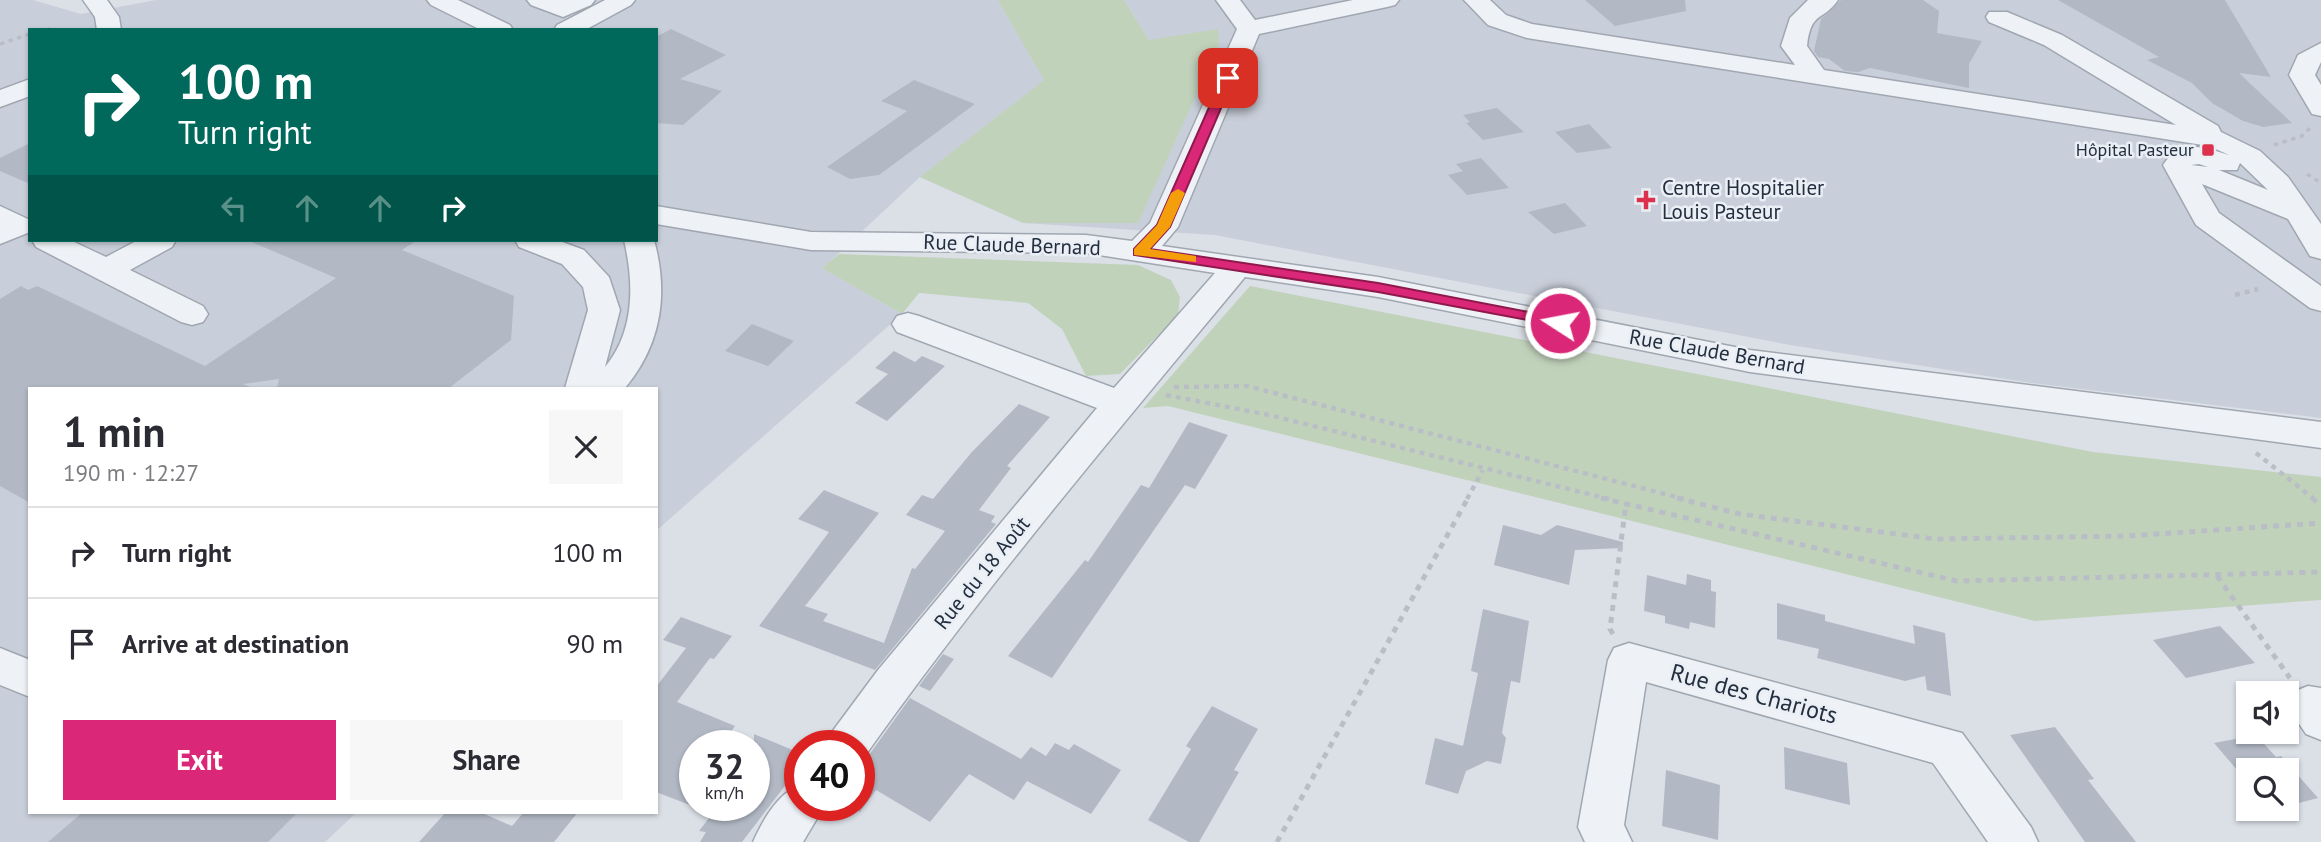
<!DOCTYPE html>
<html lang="en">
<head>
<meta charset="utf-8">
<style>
	body { margin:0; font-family:"PT Sans",sans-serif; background:#f7f7f7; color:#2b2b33; height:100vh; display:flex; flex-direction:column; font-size:26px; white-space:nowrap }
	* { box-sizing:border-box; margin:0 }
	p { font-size:23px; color:#7c7c81 }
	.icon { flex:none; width:38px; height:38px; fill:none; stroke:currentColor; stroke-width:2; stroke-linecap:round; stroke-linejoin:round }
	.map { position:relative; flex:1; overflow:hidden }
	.details { position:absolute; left:28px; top:387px; width:630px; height:427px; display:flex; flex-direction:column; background:#fff; border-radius:0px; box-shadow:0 2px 5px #0004 }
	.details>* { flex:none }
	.hud { position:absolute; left:28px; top:28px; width:630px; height:214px; border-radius:0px; box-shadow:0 2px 5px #0004; background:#00695c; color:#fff; overflow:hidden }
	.fabs { position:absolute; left:2236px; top:681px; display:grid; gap:14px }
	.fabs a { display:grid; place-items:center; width:63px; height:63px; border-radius:0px; background:#fff; box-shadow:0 2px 5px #0004; font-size:35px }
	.speed { position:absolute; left:679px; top:730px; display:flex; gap:14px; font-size:35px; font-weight:700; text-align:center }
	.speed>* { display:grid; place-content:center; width:91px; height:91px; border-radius:50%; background:#fff; box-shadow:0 2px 5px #0004; line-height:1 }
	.speed small { font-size:18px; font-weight:400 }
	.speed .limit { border:10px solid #d22; background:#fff; color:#111 }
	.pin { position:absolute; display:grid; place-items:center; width:60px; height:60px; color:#fff; margin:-30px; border-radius:14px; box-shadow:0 4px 10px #0006 }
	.me { position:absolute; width:77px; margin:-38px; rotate:281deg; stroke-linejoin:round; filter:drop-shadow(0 0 5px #0008) }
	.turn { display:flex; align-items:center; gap:24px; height:147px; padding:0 35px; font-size:32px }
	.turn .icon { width:91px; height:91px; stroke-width:2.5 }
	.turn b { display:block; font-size:49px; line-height:60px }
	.lanes { display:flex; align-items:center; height:66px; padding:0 35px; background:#0003; justify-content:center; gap:35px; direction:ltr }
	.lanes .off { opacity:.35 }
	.round { display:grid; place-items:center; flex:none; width:74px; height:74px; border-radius:0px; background:#f7f7f7 }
	.head { display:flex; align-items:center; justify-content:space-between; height:119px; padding:0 35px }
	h1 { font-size:42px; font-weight:800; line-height:52px }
	.button { display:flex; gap:14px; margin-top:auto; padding:14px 35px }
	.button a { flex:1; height:80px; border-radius:0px; background:#db2777; color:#fff; font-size:28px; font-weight:800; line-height:80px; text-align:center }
	.button a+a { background:#f7f7f7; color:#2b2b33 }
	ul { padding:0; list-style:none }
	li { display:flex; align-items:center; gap:21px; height:91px; padding:0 35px; border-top:2px solid #e1e1e2 }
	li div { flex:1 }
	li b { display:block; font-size:26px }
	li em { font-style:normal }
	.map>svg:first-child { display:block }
	.built { fill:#c9cfda; fill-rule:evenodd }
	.green { fill:#c1d2bb }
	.building { fill:#b2b9c5 }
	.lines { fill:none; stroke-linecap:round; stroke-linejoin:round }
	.minor-casing { stroke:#a0a7b1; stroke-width:3 }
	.path-far2 { stroke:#b9bec6; stroke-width:3.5; stroke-dasharray:4.5 4.5; stroke-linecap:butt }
	.path-far1 { stroke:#b9bec6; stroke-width:4.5; stroke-dasharray:5 5; stroke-linecap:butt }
	.path { stroke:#b9bec6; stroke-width:5; stroke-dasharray:6 6; stroke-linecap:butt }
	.minor { fill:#eef1f5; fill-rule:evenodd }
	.route { fill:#db2777; stroke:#8e194d; stroke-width:2 }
	.slow { fill:#f59e0b }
	.poi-dot { fill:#dc304c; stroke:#eaeff5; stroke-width:2.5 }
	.labels { text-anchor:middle; stroke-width:5; stroke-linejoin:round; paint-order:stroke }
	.far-poi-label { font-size:18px; fill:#232e3f; stroke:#eaeff5; text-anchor:end }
	.poi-label { font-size:21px; fill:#232e3f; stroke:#eaeff5; text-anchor:start }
	.street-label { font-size:21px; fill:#232e3f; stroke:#eaeff5 }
	.near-street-label { font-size:24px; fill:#232e3f; stroke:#eaeff5 }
</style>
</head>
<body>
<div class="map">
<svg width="2321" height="842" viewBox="0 0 2321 842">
	<rect width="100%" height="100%" fill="#dbe0e7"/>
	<path class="built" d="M0 0H33L81 14 156 0H1000L1155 50 1124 0H2321V418L2031 383 1790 345 1215 235 1023 223 920 177 823 268 902 314 656 531V388H30V812H357L325 842H0ZM30 30H656V240H30Z"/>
	<path class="green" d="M998 0H1124L1149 40 1218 29 1219 45 1138 223H1023L920 177 1044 80Z
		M839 254 1138 265 1171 280 1180 297 1178 315 1120 374 1086 376 1062 329 1028 303 919 293 902 314 822 268Z
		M1250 286 2093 452 2321 477V600L2035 621 1168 406 1143 408Z"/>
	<path class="building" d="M1585 0H1685L1686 11 1615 26Z
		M1841 0H1923L1939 11 1937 33 1982 41 1969 64V88L1870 68 1858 72 1845 71 1829 59 1818 57 1814 51 1821 19Z
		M2058 0H2225L2271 77 2239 73 2292 123 2263 127 2243 121 2212 103 2192 83 2147 60 2159 57Z
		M671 29 726 55 680 79 722 91 683 125 656 123V37Z
		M914 80 975 104 879 175 850 179 827 167 907 111 881 101Z
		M1497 108 1524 132 1483 140 1466 123 1470 122 1463 115Z
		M1589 124 1612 148 1577 153 1555 132Z
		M30 143V184L0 171V158Z
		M1481 158 1509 188 1467 195 1448 175 1463 171 1456 164Z
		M1565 203 1587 226 1554 234 1528 212Z
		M247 240H417L402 250 514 296 511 340 449 388H277L279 379 243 384 253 388H30V503L0 486V299L21 286 28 290 37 286 205 366 336 278Z
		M752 324 794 341 768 366 725 351Z
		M894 351 915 362 922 356 945 366 887 421 855 403 888 374 875 368Z
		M1019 404 1050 417 1007 466 1011 468 979 510 995 516 991 522 996 524 875 670 759 626 829 532 798 519 824 490 879 513 805 606 828 614 823 621 884 643 912 568 915 569 945 531 906 515 922 495 933 499 971 453Z
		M1189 422 1228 435 1195 489 1185 485 1052 678 1008 656 1085 560 1088 562 1141 485 1149 488Z
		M1503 525 1541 535 1557 525 1623 542 1622 548 1575 550 1569 585 1494 565Z
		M1687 574 1711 580V591L1716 592 1715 628 1690 622 1689 629 1665 623V616L1644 611 1647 575 1686 585Z
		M1777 603 1825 615V621L1915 644 1913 625 1945 633 1951 696 1927 690 1925 676 1905 681 1817 658 1819 649 1777 639Z
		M1483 609 1529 621 1520 683 1511 681 1502 733 1506 738 1501 764 1487 761 1466 771 1458 794 1425 784 1435 738 1463 746 1478 673 1471 671Z
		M681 617 732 636 714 659 710 658 677 702 735 726 721 746H695V807L656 792V687L686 648 663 640Z
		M2220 626 2255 663 2186 678 2153 640Z
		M943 654 954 659 930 691 919 686Z
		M910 698 1021 759 1031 747 1046 756 1055 743 1069 750 1074 744 1121 770 1091 814 1027 781 1014 800 969 774 930 822 876 790 859 813V763L864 762Z
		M1212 706 1258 729 1234 770 1239 772 1199 842H1189L1148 820 1191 749 1186 746Z
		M2055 727 2094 779 2088 780 2136 842H2085L2010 735Z
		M754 734 800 753V766L742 842H700L706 832 699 831 719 805H754Z
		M2256 735 2276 757 2281 756 2318 798 2287 806V770H2249V784L2214 743Z
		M1784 747 1847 763 1850 805 1785 789Z
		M1666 770 1720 785 1718 840 1662 826Z
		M83 812H298L268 842H48Z
		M446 812H480L512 826 524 812H578L554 842H419Z"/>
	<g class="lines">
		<g class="minor-casing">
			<path id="minor" d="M83 0H107L119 17 121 30H97L95 17Z
				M427 0H458L510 25 513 30H481L431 5Z
				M527 0H595L591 5 563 17 531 5Z
				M605 0H635L631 5 585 30H554L557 25Z
				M1216 0H1240L1255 20 1353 0H1399L1395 5 1387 7 1259 34 1178 227 1162 246 1378 277 1750 350 2321 422V448L1750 372 1378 297 1245 277C1114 435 981 592 862 760L859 761V746H825L832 732 878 670 1097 408 897 332 892 324 897 316 908 313 919 316 1114 388 1215 273 1086 253 811 250 656 224V206L811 232 1086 235 1132 241 1150 223 1237 29Z
				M1464 0H1490L1506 15 1532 24 1795 65 1781 46 1790 18 1808 0H1838C1823 22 1811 10 1807 46L1824 70 2176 125 2044 45 1989 22 1986 17 1989 12H2007L2062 35 2218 126 2221 132 2260 151 2288 177 2321 224V259L2310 256 2288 219 2202 184 2219 213 2321 286V311L2310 308 2196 225 2163 165C2181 138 2201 147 2229 155L2209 146 1527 38 1488 25ZM2240 163 2268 190 2219 170H2237ZM2199 164 2208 167 2191 165Z
				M2321 43V62L2315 75 2321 85V116L2312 114 2289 75 2298 55Z
				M30 79V96L0 107V90Z
				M0 206 30 220V232L0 244Z
				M32 240H70L106 257 138 240H176L172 247 130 270 203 306 208 314 203 322 192 325 181 322 36 247Z
				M515 240H557L584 250 609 277 620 310 605 367C635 331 634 283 624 240H654C669 294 661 345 625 388H565L588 310 583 287 562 264 519 247Z
				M1629 643 1962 733 2031 827 2038 842H1988L1933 763 1646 682 1624 825 1632 842H1585L1578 827 1608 660 1614 648Z
				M0 648 30 660V697L0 685Z
				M2308 686 2321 688V740L2306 734 2287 706 2293 692Z
				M800 785V805H825L803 842H753C763 820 777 794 800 785Z"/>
		</g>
		<path class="path-far2" d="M46 30 53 28
			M0 44 30 34
			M2274 145 2302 136 2310 128
			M2307 174 2321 183"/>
		<path class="path-far1" d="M2235 295 2258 289
			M1174 387 1247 386 1684 499
			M1166 395 1269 415 1609 499
			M2256 453 2314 499
			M1467 499 1483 470"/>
		<path class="path" d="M1601 498 1957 581 2321 572
			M1677 498 1740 514 1936 539 2127 536 2321 523
			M2312 498 2321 505
			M2217 576 2290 678
			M1613 634 1610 629 1626 503
			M1277 842 1468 498"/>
		<use href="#minor" class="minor"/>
	</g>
	<path class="route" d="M1228 75 1234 78 1170 227 1150 249 1378 283 1560 318 1567 323 1565 327 1378 292 1134 255V249L1157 225 1222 78Z"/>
	<path class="slow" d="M1178 189 1185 193 1170 227 1150 249 1196 256V262L1134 255V249L1157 225 1171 193Z"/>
	<g class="poi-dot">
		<rect x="2201" y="143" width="14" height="14" rx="3.5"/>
		<path d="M1642.5 189.5h7v7h7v7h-7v7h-7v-7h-7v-7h7z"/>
	</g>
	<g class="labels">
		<g class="far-poi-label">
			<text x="2194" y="156">Hôpital Pasteur</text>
		</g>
		<g class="poi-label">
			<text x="1662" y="195">Centre Hospitalier<tspan x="1662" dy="24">Louis Pasteur</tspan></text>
		</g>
		<g class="street-label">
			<text transform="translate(1012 245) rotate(2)" y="7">Rue Claude Bernard</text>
			<text transform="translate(1717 352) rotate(10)" y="7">Rue Claude Bernard</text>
			<text transform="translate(982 573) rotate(-51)" y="7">Rue du 18 Août</text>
		</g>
		<g class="near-street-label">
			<text transform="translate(1754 694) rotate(15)" y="8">Rue des Chariots</text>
		</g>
	</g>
</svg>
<div class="fabs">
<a><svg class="icon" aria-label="sound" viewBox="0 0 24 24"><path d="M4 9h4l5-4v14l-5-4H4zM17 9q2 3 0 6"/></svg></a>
<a><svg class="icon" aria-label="search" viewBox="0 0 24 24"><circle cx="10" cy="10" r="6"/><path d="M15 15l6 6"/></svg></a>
</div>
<div class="speed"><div>32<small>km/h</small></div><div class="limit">40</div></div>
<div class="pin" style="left:1228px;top:78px;background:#d93025"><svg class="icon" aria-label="arrive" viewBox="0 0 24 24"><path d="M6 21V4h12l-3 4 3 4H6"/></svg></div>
<svg class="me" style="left:1560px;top:323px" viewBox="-20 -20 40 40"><circle r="17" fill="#db2777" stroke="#fff" stroke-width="3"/><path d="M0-11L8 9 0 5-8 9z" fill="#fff"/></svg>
<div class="hud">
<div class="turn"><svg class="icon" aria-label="right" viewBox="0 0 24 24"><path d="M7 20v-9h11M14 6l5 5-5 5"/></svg><div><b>100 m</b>Turn right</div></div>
<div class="lanes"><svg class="icon off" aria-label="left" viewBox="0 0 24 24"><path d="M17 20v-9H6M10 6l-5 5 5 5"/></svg><svg class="icon off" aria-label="ahead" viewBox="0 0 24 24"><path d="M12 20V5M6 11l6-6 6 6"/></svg><svg class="icon off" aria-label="ahead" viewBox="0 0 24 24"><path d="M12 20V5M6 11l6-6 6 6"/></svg><svg class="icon" aria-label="right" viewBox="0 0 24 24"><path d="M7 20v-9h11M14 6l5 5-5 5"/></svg></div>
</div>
<section class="details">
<div class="head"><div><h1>1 min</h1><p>190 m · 12:27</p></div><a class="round"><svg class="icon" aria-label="close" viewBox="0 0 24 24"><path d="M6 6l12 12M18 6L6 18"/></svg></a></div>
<ul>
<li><svg class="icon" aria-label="right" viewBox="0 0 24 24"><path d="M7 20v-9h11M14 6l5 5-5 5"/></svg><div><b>Turn right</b></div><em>100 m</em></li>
<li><svg class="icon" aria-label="arrive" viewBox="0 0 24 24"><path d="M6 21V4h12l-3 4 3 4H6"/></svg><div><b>Arrive at destination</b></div><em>90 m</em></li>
</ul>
<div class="button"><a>Exit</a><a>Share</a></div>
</section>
</div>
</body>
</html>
